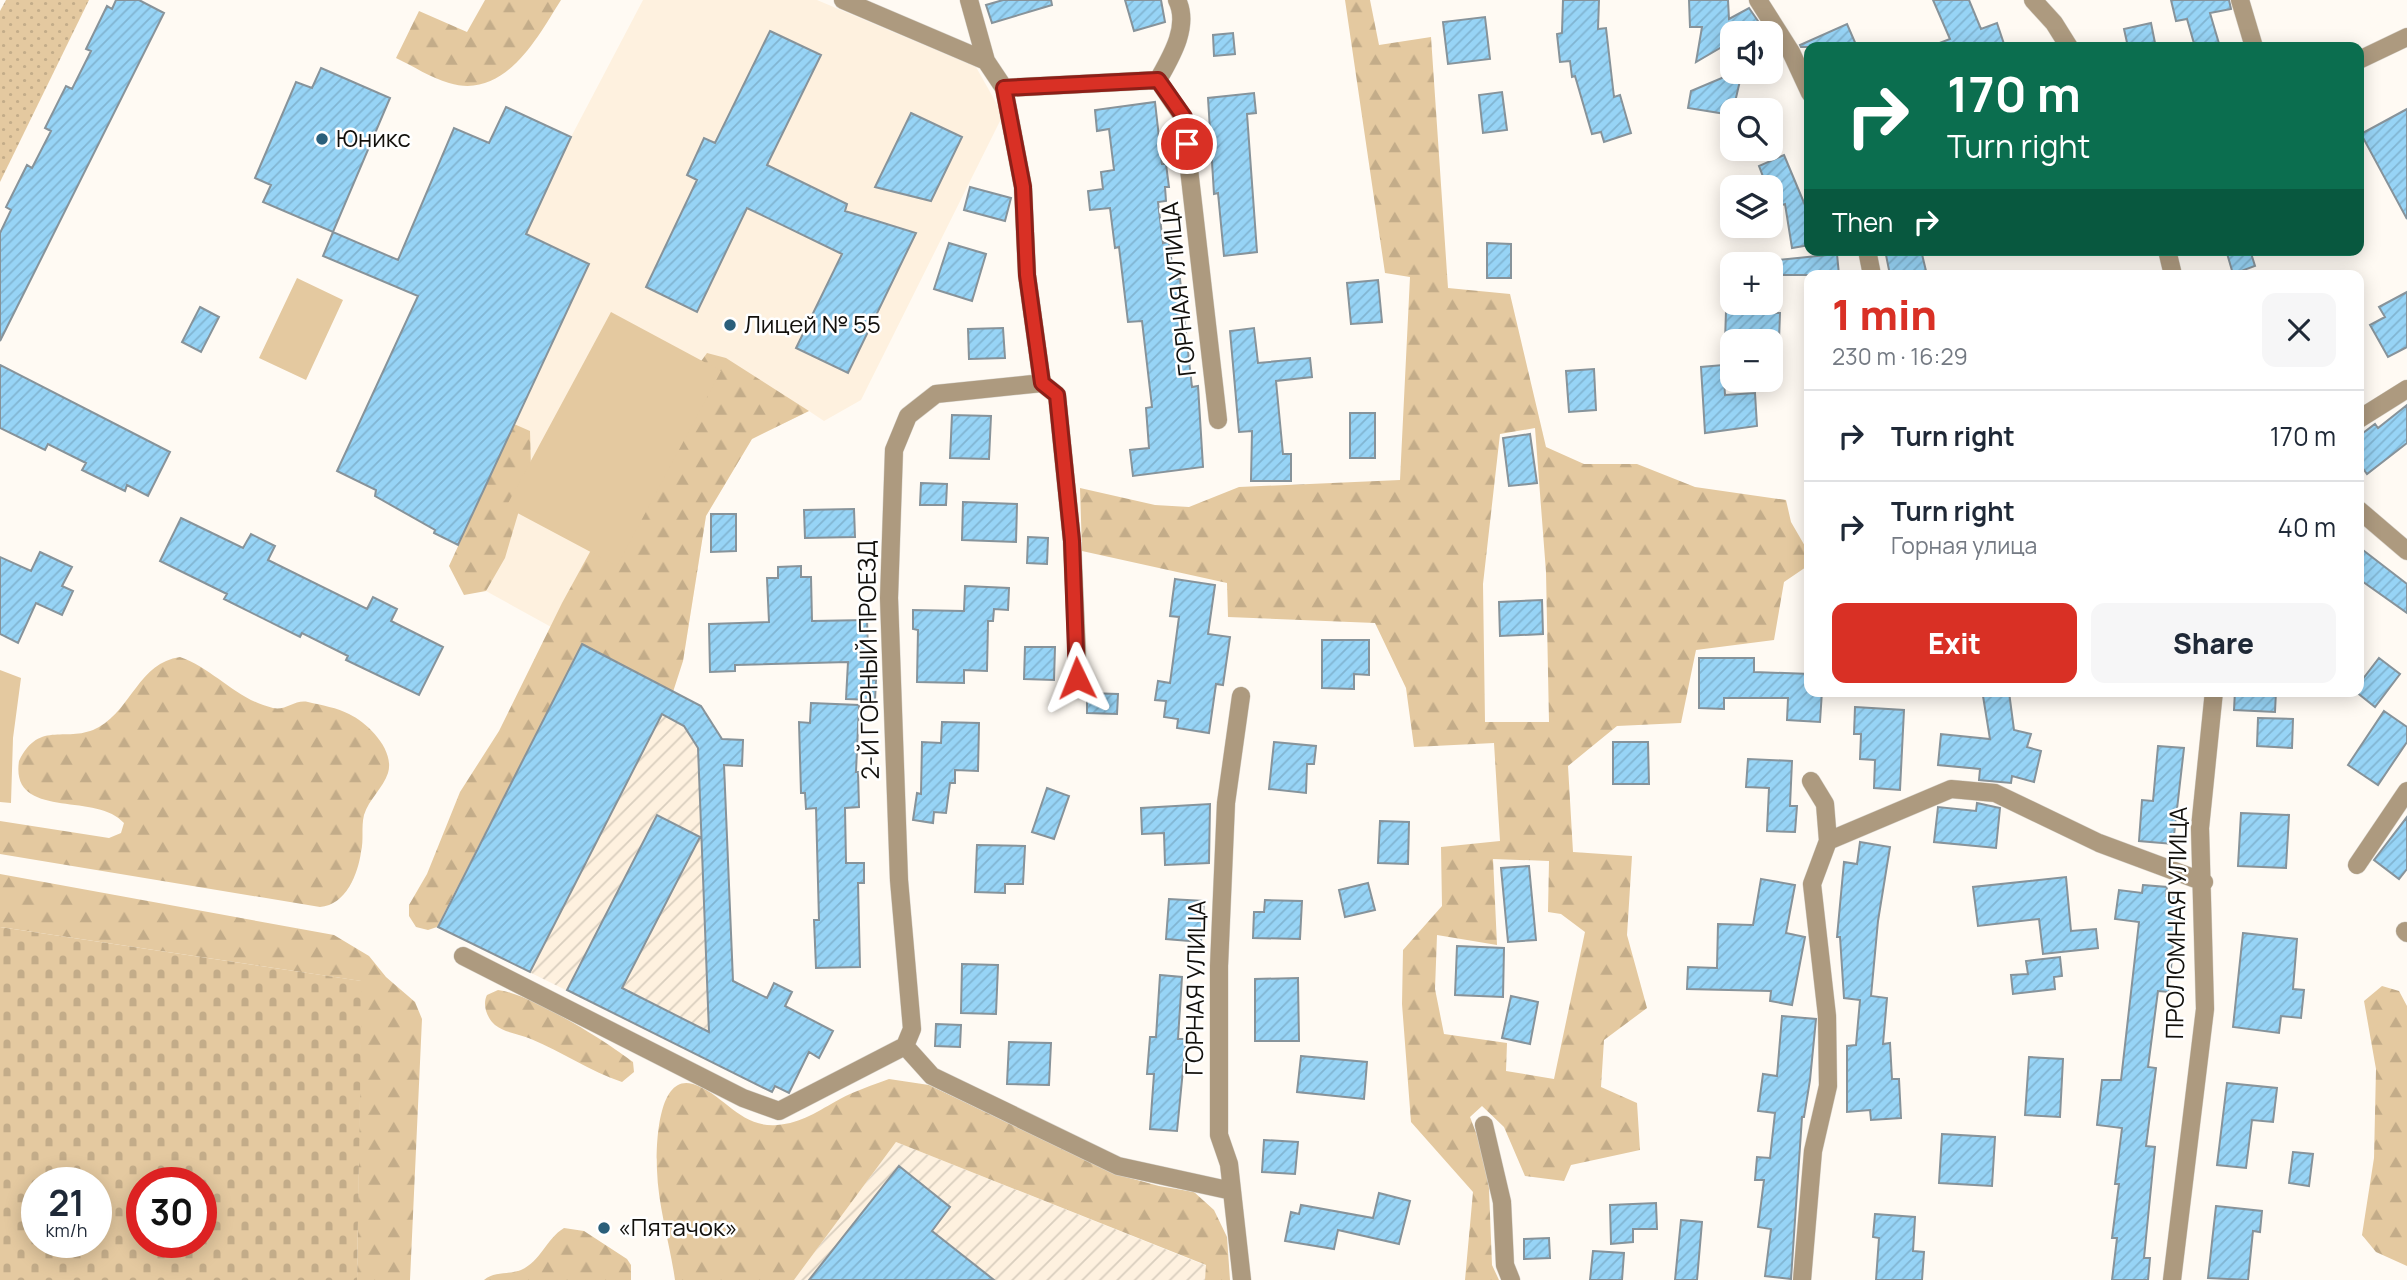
<!DOCTYPE html>
<html lang="en">
<head>
<meta charset="utf-8">
<style>
	body { margin:0; font-family:Manrope,sans-serif; background:#f6f6f7; color:#1f2937; height:100vh; display:flex; flex-direction:column; font-size:26px; white-space:nowrap }
	* { box-sizing:border-box; margin:0 }
	p { font-size:23px; color:#747a83 }
	.icon { flex:none; width:38px; height:38px; fill:none; stroke:currentColor; stroke-width:2; stroke-linecap:round; stroke-linejoin:round }
	.map { position:relative; flex:1; overflow:hidden }
	.drawer { position:absolute; left:1804px; top:270px; width:560px; height:427px; display:flex; flex-direction:column; background:#fff; border-radius:14px; box-shadow:0 4px 18px #0003 }
	.drawer>* { flex:none }
	.banner { position:absolute; left:1804px; top:42px; width:560px; height:214px; border-radius:14px; box-shadow:0 4px 18px #0003; background:#0b6e4f; color:#fff; overflow:hidden }
	.tools { position:absolute; left:1720px; top:21px; display:grid; gap:14px }
	.tools a { display:grid; place-items:center; width:63px; height:63px; border-radius:14px; background:#fff; box-shadow:0 4px 18px #0003; font-size:35px }
	.speed { position:absolute; left:21px; top:1167px; display:flex; gap:14px; font-size:35px; font-weight:700; text-align:center }
	.speed>* { display:grid; place-content:center; width:91px; height:91px; border-radius:50%; background:#fff; box-shadow:0 4px 18px #0003; line-height:1 }
	.speed small { font-size:18px; font-weight:400 }
	.speed .limit { border:10px solid #d22; background:#fff; color:#111 }
	.pin { position:absolute; display:grid; place-items:center; width:60px; height:60px; color:#fff; margin:-30px; border:4px solid #fff; border-radius:50%; box-shadow:0 2px 7px #0007 }
	.me { position:absolute; width:77px; margin:-38px; rotate:358deg; stroke-linejoin:round; filter:drop-shadow(0 0 5px #0008) }
	.turn { display:flex; align-items:center; gap:24px; height:147px; padding:0 28px; font-size:32px }
	.turn .icon { width:91px; height:91px; stroke-width:2.5 }
	.turn b { display:block; font-size:49px; line-height:60px }
	.then { display:flex; align-items:center; height:66px; padding:0 28px; background:#0003; gap:14px; font-size:26px }
	.round { display:grid; place-items:center; flex:none; width:74px; height:74px; border-radius:14px; background:#f6f6f7 }
	.head { display:flex; align-items:center; justify-content:space-between; height:119px; padding:0 28px }
	h1 { font-size:42px; font-weight:800; line-height:52px; color:#d93025 }
	.cta { display:flex; gap:14px; margin-top:auto; padding:14px 28px }
	.cta a { flex:1; height:80px; border-radius:14px; background:#d93025; color:#fff; font-size:28px; font-weight:800; line-height:80px; text-align:center }
	.cta a+a { background:#f6f6f7; color:#1f2937 }
	ul { padding:0; list-style:none }
	li { display:flex; align-items:center; gap:21px; height:91px; padding:0 28px; border-top:2px solid #e0e1e3 }
	li div { flex:1 }
	li b { display:block; font-size:26px }
	li em { font-style:normal }
	.map>svg:first-child { display:block }
	.built { fill:#fef1df }
	.industrial { fill:url(#industrial-furrows) }
	.grass { fill:url(#grass-dots) }
	.forest { fill:url(#forest-firs); fill-rule:evenodd }
	.cemetery { fill:url(#cemetery-stones); fill-rule:evenodd }
	.green { fill:#e4c9a0 }
	.building { fill:url(#building-hatch); stroke:#87939a; stroke-width:2 }
	.lines { fill:none; stroke-linecap:round; stroke-linejoin:round }
	.minor-casing { stroke:#d9d5ce; stroke-width:19 }
	.minor { stroke:#ad9a7f; stroke-width:18 }
	.route-casing { stroke:#8d1f18; stroke-width:18 }
	.route { stroke:#d93025; stroke-width:12 }
	.poi-dot { fill:#2a5f7b; stroke:#fff; stroke-width:2.5 }
	.labels { text-anchor:middle; stroke-width:5; stroke-linejoin:round; paint-order:stroke }
	.poi-label { font-size:24px; fill:#12100c; stroke:#fff; text-anchor:start }
	.street-label { font-size:24px; fill:#12100c; stroke:#fff }
</style>
</head>
<body>
<div class="map">
<svg width="2407" height="1280" viewBox="0 0 2407 1280">
	<defs>
		<pattern id="industrial-furrows" width="10" height="10" patternUnits="userSpaceOnUse" patternTransform="scale(1.75)"><rect width="10" height="10" fill="#fef1df"/><path d="M-1 1l2-2M0 10L10 0M9 11l2-2" fill="none" stroke="#d9cebe"/></pattern>
		<pattern id="grass-dots" width="8" height="8" patternUnits="userSpaceOnUse" patternTransform="scale(1.75)"><rect width="8" height="8" fill="#e4c9a0"/><path d="M2 2h.1M6 6h.1" fill="none" stroke="#c3ac89" stroke-width="1.8" stroke-linecap="round"/></pattern>
		<pattern id="forest-firs" width="22" height="20" patternUnits="userSpaceOnUse" patternTransform="scale(1.75)"><rect width="22" height="20" fill="#e4c9a0"/><path d="M5 1l3.5 6h-7zM16 11l3.5 6h-7z" fill="#c3ac89"/></pattern>
		<pattern id="cemetery-stones" width="16" height="16" patternUnits="userSpaceOnUse" patternTransform="scale(1.75)"><rect width="16" height="16" fill="#e4c9a0"/><path d="M2 7V4a2 2 0 0 1 4 0v3zM10 15v-3a2 2 0 0 1 4 0v3z" fill="#c3ac89"/></pattern>
		<pattern id="building-hatch" width="6" height="6" patternUnits="userSpaceOnUse" patternTransform="scale(1.75)"><rect width="6" height="6" fill="#97d4f6"/><path d="M-1 1l2-2M0 6l6-6M5 7l2-2" fill="none" stroke="#81b5d2"/></pattern>
	</defs>
	<rect width="100%" height="100%" fill="#fffaf3"/>
	<path class="built" d="M643 0H817L976 67 1003 115 861 400 824 421 809 411 752 439 706 516 683 661 582 644 486 591 458 545 588 264 526 235 571 137Z"/>
	<path class="industrial" d="M582 644 701 706 723 740 733 980 766 998 774 983 792 992 785 1006 833 1031 819 1058 809 1053 772 1092 438 927Z
		M896 1142 1207 1266 1205 1280H794Z"/>
	<path class="grass" d="M6 0H89L0 182V11Z"/>
	<path class="forest" d="M485 0H561C537 38 505 100 449 83 431 78 413 66 396 58L419 11 467 32Z
		M1345 0H1370L1379 45 1431 37 1448 288 1510 294 1546 447 1584 464H1637L1695 487 1786 500 1791 522 1809 553V565L1784 582 1774 640 1696 650 1681 723 1617 726 1568 766 1573 852 1632 856 1627 935 1647 1008 1604 1040 1601 1087 1637 1103 1640 1150 1571 1165 1564 1181 1525 1176 1504 1127 1482 1106 1470 1117 1488 1164 1492 1265 1499 1280H1465L1473 1192 1411 1122 1402 1004 1403 950 1442 906 1441 847 1500 841 1494 743 1414 747 1406 688 1375 623 1228 617 1227 583 1082 551 1080 488 1155 505 1189 507 1239 487 1400 480 1410 277 1385 273ZM1535 428 1546 572 1549 722H1485L1483 584 1500 434ZM1493 859 1549 861 1548 912 1561 914 1585 932 1554 1079 1506 1071 1507 1043 1444 1034 1435 989 1437 935 1497 945Z
		M707 353 726 358 809 411 752 439 706 516 683 661 673 692 582 644 437 927 428 930 416 927 409 916V905L427 874 460 792 499 731 562 603 675 397Z
		M514 424 530 431 531 470 505 558 486 591 464 595 449 566Z
		M180 657C214 669 237 700 273 708 286 711 295 699 308 702 321 705 338 708 349 714 368 723 395 750 388 773 383 788 369 799 364 815 361 827 364 840 361 852 358 874 346 905 320 907L0 854V821L109 838 121 833 124 823C97 791 10 821 19 761 40 718 67 745 99 727 132 708 139 663 180 657Z
		M0 874 334 935 369 956 386 977 415 1002 422 1019 410 1280H357L361 981 0 927Z
		M2382 986 2399 991 2407 1006V1266L2376 1252 2362 1235 2374 1158 2376 1069 2364 1001Z
		M498 990C531 994 604 1040 633 1062L634 1072 622 1082C589 1071 563 1052 531 1039 520 1034 505 1033 495 1025 487 1018 482 1005 487 995Z
		M889 1079 929 1085 1115 1174 1159 1186 1194 1192 1214 1210 1227 1237 1230 1280H1205L1206 1265 896 1142 794 1280H675C670 1244 658 1206 657 1170 656 1148 657 1073 693 1084 724 1094 740 1128 777 1125 802 1123 818 1111 840 1099 855 1091 873 1085 889 1079Z
		M564 1228 584 1231 627 1259 631 1265V1280H484C495 1271 508 1275 521 1270 541 1261 546 1239 564 1228Z"/>
	<path class="cemetery" d="M0 927 362 981 357 1280H0ZM96 1183V1242H37V1183ZM201 1183V1242H142V1183Z"/>
	<path class="green" d="M297 278 343 300 306 380 259 358Z
		M611 312 721 371 617 566 506 507Z
		M0 670 21 678 13 738 11 803 0 802Z"/>
	<path class="building" d="M116 0H139L164 13 0 341V233L11 210 6 207 27 165 32 168 51 131 45 128 66 86 72 89 91 51 86 49 107 6 112 9Z
		M1003 0H1051L1052 5 992 23 986 5Z
		M1125 0H1161L1165 22 1134 31Z
		M1563 0H1599L1598 29 1606 28 1614 97 1620 95 1631 133 1604 142 1601 132 1592 134 1575 76 1572 77 1570 61 1560 62 1557 34 1562 33Z
		M1689 0H1728L1729 19 1749 8 1760 24 1745 33H1732V41L1696 62 1702 27H1690Z
		M1933 0H1969L1981 29 1997 23 2005 47H1937V44L1950 39Z
		M2171 0H2229L2231 9 2210 13 2220 47H2195L2187 19 2176 21Z
		M1485 17 1490 59 1448 64 1443 22Z
		M2151 23 2155 43 2128 47 2124 29Z
		M1847 24 1857 47H1801L1800 45Z
		M770 31 821 55 767 165 847 204 845 211 916 233 848 373 796 348 842 254 747 208 697 312 646 287 697 180 687 175 704 138 715 143Z
		M1233 33 1235 54 1214 56 1213 35Z
		M321 68 390 98 333 232 263 202 271 185 255 178 296 82 312 88Z
		M1736 72H1742L1732 115 1688 108 1691 91Z
		M1502 92 1507 130 1483 133 1479 95Z
		M1254 93 1256 113 1247 114 1257 252 1224 256 1218 193 1214 194 1208 98Z
		M1155 102 1162 164H1166L1169 187H1165L1166 201 1158 202 1163 243 1169 242 1174 279H1180L1192 387 1198 386 1203 467 1133 476 1130 450 1149 448 1146 408 1152 407 1142 321 1128 322 1119 247 1115 248 1110 208 1090 210 1088 191 1103 189 1101 172 1114 170 1109 129 1097 131 1095 110Z
		M506 107 571 137 526 234 589 264 458 545 434 533 435 530 375 496 376 490 337 471 418 296 323 256 333 232 398 260 454 128 489 143Z
		M2407 109V219L2361 134Z
		M911 113 962 137 931 201 875 187Z
		M1784 155 1810 217V245L1792 248 1785 204 1776 207 1771 187H1767L1759 166Z
		M970 187 1011 198 1005 221 964 210Z
		M949 243 986 254 972 301 934 289Z
		M1487 243 1511 244V278H1487Z
		M1885 250H1921L1926 271 1890 275Z
		M2226 250H2250L2255 266 2233 274Z
		M1837 254 1839 275H1771V264H1767V261Z
		M1378 280 1382 322 1351 324 1347 283Z
		M2407 292V347L2388 357 2370 325 2385 317 2379 307Z
		M200 307 219 317 201 352 182 342Z
		M1726 311 1780 313 1779 341H1725Z
		M1003 328 1005 358 969 359 968 329Z
		M1254 328 1258 363 1310 358 1312 377 1276 381 1283 454H1291V481H1251L1252 431 1239 432 1230 331Z
		M0 365 170 452 148 496 127 485 125 491 82 470 86 463 48 444 45 450 0 428Z
		M1723 365 1725 395 1755 393 1757 426 1705 433 1701 367Z
		M1594 369 1596 410 1569 412 1566 371Z
		M2407 405V443L2367 474 2359 463V436L2375 424 2378 428Z
		M1350 413H1375V458H1350Z
		M952 415 991 416 989 459 950 458Z
		M1530 434 1537 483 1509 486 1503 438Z
		M921 483 947 484 946 505H920Z
		M963 502 1017 504 1016 542 962 540Z
		M854 509 855 537 805 538 804 510Z
		M711 514H736V551L711 552Z
		M181 518 243 548 251 534 275 546 268 560 367 609 373 597 397 609 391 621 443 647 419 695 346 660 348 656 302 633 300 637 224 599 227 594 160 561Z
		M1028 537 1048 538 1047 564 1027 563Z
		M2359 547 2407 584V613L2359 579Z
		M40 552 72 567 62 586 73 591 62 615 36 603 18 643 0 634V557L31 571Z
		M801 566V577H811L812 621 867 620 869 679 876 680 875 700 846 699 848 662 735 665V671L710 672 709 624 769 622 767 578H778V567Z
		M1175 579 1215 585 1208 634 1230 637 1223 685 1216 684 1209 733 1177 728 1178 719 1164 717 1166 701 1155 700 1158 681 1170 683 1179 617 1170 616Z
		M965 586 1009 588 1008 610 994 609 993 621H988L987 671 964 670V683L917 682 918 630 913 629V610L964 611Z
		M1542 600 1543 634 1500 636 1499 602Z
		M1322 640H1369V675L1354 674V689L1322 688Z
		M582 644 701 706 722 739 743 740 742 766 724 765 733 981 767 998 774 983 792 992 785 1006 833 1031 819 1058 809 1052 789 1093 775 1086 772 1092 567 990 657 815 700 837 622 988 709 1032 698 748 684 726 662 714 530 972 438 927Z
		M1025 647H1055L1054 680 1024 679Z
		M1699 658H1754V672L1810 674V691H1822L1820 722 1787 720 1788 698H1724V709L1699 708Z
		M2379 658 2400 674 2375 707 2355 691H2359V684Z
		M2235 691H2276L2275 712 2234 710Z
		M2009 692 2014 730 2031 734 2027 747 2041 751 2034 782 2012 776 2011 783 1979 780 1980 769 1938 765 1941 734 1990 739 1983 696Z
		M1087 693 1118 694 1117 714 1087 713Z
		M811 703 859 705 856 772H858L859 807 845 808 846 863H864V883H858L860 967 816 968 814 920H819L816 808 806 809 805 793H801L799 722 810 723Z
		M1855 707 1904 710 1900 790 1874 788 1875 760 1860 759 1861 734H1854Z
		M2384 711 2407 727V742L2378 785 2348 765Z
		M2258 718 2293 719 2292 748 2257 746Z
		M942 722 979 723 978 771 955 770V783H950L946 813 934 812 933 823 913 820 917 793 921 794 922 742 941 743Z
		M1274 742 1316 746 1314 764H1307L1306 793 1269 789Z
		M1613 742H1648L1649 784H1613Z
		M2158 746 2184 748 2173 844 2139 841 2142 800 2153 801Z
		M1748 759 1792 761 1790 806H1797L1795 832 1767 831 1769 788 1746 787Z
		M1047 788 1069 796 1054 839 1032 832Z
		M1977 803 2000 808 1996 848 1934 842 1938 807 1976 811Z
		M1210 804 1209 863 1165 865 1164 833 1142 834 1141 808Z
		M2241 813 2289 815 2286 868 2238 866Z
		M2407 817V869L2399 879 2374 860Z
		M1380 821 1409 822 1408 864 1378 863Z
		M1860 842 1890 847 1878 921 1871 996 1887 998 1883 1044 1890 1043 1892 1079H1899L1901 1118 1871 1120 1870 1110 1847 1112V1046L1856 1045 1860 1000 1844 998 1840 937H1837L1844 862 1857 864Z
		M977 845 1025 846 1023 884H1005V893L975 892Z
		M1529 866 1536 940 1508 942 1501 868Z
		M2066 877 2071 931 2096 929 2098 948 2043 954 2039 919 1978 926 1973 887Z
		M1761 879 1795 885 1786 933 1805 937 1792 1005 1770 1001 1771 991 1687 989 1688 967 1717 968 1718 924 1753 925Z
		M1368 883 1375 910 1345 917 1339 890Z
		M2143 885 2167 887 2166 896 2177 897 2169 992 2158 991 2148 1067 2156 1068 2146 1146 2155 1147 2144 1258H2150L2148 1280H2112L2117 1238H2112L2119 1184H2115L2122 1128 2097 1125 2102 1080H2121L2139 922 2115 919 2119 890 2142 893Z
		M1169 899 1204 901 1201 942 1166 939Z
		M1265 900 1302 901 1300 939 1253 938 1254 912H1264Z
		M2243 933 2297 939 2293 989 2304 990 2301 1018 2281 1016 2279 1033 2233 1027Z
		M1457 946 1504 948 1503 997 1455 995Z
		M2060 957 2062 976 2054 977 2055 989 2013 994 2011 975 2028 974 2026 961Z
		M962 964 998 965 996 1014 961 1013Z
		M1160 975 1182 977 1178 1039H1186L1177 1131 1150 1129 1154 1074H1147L1150 1037H1156Z
		M1298 978 1299 1041H1255V979Z
		M1511 996 1538 1002 1530 1044 1502 1038Z
		M1782 1016 1816 1019 1810 1080 1804 1117H1802L1791 1279 1765 1276 1771 1229 1758 1227 1764 1180H1755L1757 1157 1770 1158 1775 1113 1758 1111 1763 1074 1777 1076Z
		M936 1024 961 1025 960 1047 935 1046Z
		M1009 1042 1051 1043 1049 1085 1007 1084Z
		M1301 1056 1367 1062 1364 1099 1297 1092Z
		M2029 1057 2063 1059 2060 1117 2025 1115Z
		M2227 1083 2277 1088 2273 1122 2252 1120 2246 1168 2217 1165Z
		M1942 1134 1995 1137 1992 1186 1939 1183Z
		M1264 1140 1298 1142 1295 1174 1262 1172Z
		M2293 1152 2313 1154 2309 1186 2289 1183Z
		M899 1166 950 1207 932 1231 994 1280H809Z
		M1379 1193 1410 1201 1399 1244 1338 1230 1334 1249 1285 1241 1291 1212 1299 1214 1301 1205 1373 1218Z
		M1656 1203 1657 1229H1633V1242L1611 1244 1610 1205Z
		M2216 1206 2262 1211 2260 1232 2253 1231 2248 1280 2208 1278Z
		M1875 1214 1915 1217 1913 1251 1924 1252 1922 1280H1876L1879 1238 1873 1237Z
		M1681 1220 1702 1222 1697 1280H1675Z
		M1549 1238 1550 1258 1524 1259V1239Z
		M1593 1251 1624 1253 1622 1280H1590Z"/>
	<g class="lines">
		<g class="minor-casing">
			<path id="minor" d="M843 0 986 61
				M969 0 986 61 1004 88 1023 187 1027 275 1042 383 1057 395 1072 541 1078 678
				M1177 0C1190 26 1171 57 1158 80L1183 117 1218 420
				M1758 0 1791 52 1810 93
				M2033 0 2054 23 2069 47
				M2240 0 2254 47
				M2359 60 2407 37
				M1004 88 1158 80
				M1867 250 1872 275
				M2167 250 2173 275
				M2359 419 2407 389
				M2359 510 2407 551
				M1241 696 1226 803 1219 966V1135L1229 1164 1242 1280
				M1828 841 1951 789 1995 793 2099 843 2204 882
				M2357 865 2407 791
				M2405 931 2407 933
				M463 956 743 1098 779 1111 905 1046
				M905 1046 912 1029 899 880 889 598 894 450 908 416 936 394 1042 383
				M905 1046 932 1076 1118 1166 1232 1191
				M1484 1125 1502 1202 1505 1265 1511 1280
				M1802 1280 1813 1151 1828 1086 1827 1016 1812 884 1828 841 1825 804 1811 781
				M2172 1280 2205 1009 2200 828 2214 691"/>
		</g>
		<use href="#minor" class="minor"/>
	</g>
	<g class="lines">
		<g class="route-casing">
			<path id="route" d="M1077 678 1072 541 1057 395 1042 383 1027 275 1023 187 1004 88 1158 80 1184 117 1187 144"/>
		</g>
		<use href="#route" class="route"/>
	</g>
	<g class="poi-dot">
		<circle cx="322" cy="139" r="7"/>
		<circle cx="730" cy="325" r="7"/>
		<circle cx="604" cy="1228" r="7"/>
	</g>
	<g class="labels">
		<g class="poi-label">
			<text x="336" y="147">Юникс</text>
			<text x="744" y="333">Лицей № 55</text>
			<text x="618" y="1236">«Пятачок»</text>
		</g>
		<g class="street-label">
			<text transform="translate(1179 289) rotate(-96)" y="8">ГОРНАЯ УЛИЦА</text>
			<text transform="translate(869 660) rotate(-91)" y="8">2-Й ГОРНЫЙ ПРОЕЗД</text>
			<text transform="translate(2177 923) rotate(-89)" y="8">ПРОЛОМНАЯ УЛИЦА</text>
			<text transform="translate(1196 988) rotate(-89)" y="8">ГОРНАЯ УЛИЦА</text>
		</g>
	</g>
</svg>
<div class="tools">
<a><svg class="icon" aria-label="sound" viewBox="0 0 24 24"><path d="M4 9h4l5-4v14l-5-4H4zM17 9q2 3 0 6"/></svg></a>
<a><svg class="icon" aria-label="search" viewBox="0 0 24 24"><circle cx="10" cy="10" r="6"/><path d="M15 15l6 6"/></svg></a>
<a><svg class="icon" aria-label="layers" viewBox="0 0 24 24"><path d="M12 4l9 5-9 5-9-5zM3 14l9 5 9-5"/></svg></a>
<a>+</a>
<a>−</a>
</div>
<div class="speed"><div>21<small>km/h</small></div><div class="limit">30</div></div>
<div class="pin" style="left:1187px;top:144px;background:#d93025"><svg class="icon" aria-label="arrive" viewBox="0 0 24 24"><path d="M6 21V4h12l-3 4 3 4H6"/></svg></div>
<svg class="me" style="left:1077px;top:678px" viewBox="-20 -20 40 40"><path d="M0-17L14 15 0 8-14 15z" fill="#d93025" stroke="#fff" stroke-width="4"/></svg>
<div class="banner">
<div class="turn"><svg class="icon" aria-label="right" viewBox="0 0 24 24"><path d="M7 20v-9h11M14 6l5 5-5 5"/></svg><div><b>170 m</b>Turn right</div></div>
<div class="then">Then<svg class="icon" aria-label="right" viewBox="0 0 24 24"><path d="M7 20v-9h11M14 6l5 5-5 5"/></svg></div>
</div>
<section class="drawer">
<div class="head"><div><h1>1 min</h1><p>230 m · 16:29</p></div><a class="round"><svg class="icon" aria-label="close" viewBox="0 0 24 24"><path d="M6 6l12 12M18 6L6 18"/></svg></a></div>
<ul>
<li><svg class="icon" aria-label="right" viewBox="0 0 24 24"><path d="M7 20v-9h11M14 6l5 5-5 5"/></svg><div><b>Turn right</b></div><em>170 m</em></li>
<li><svg class="icon" aria-label="right" viewBox="0 0 24 24"><path d="M7 20v-9h11M14 6l5 5-5 5"/></svg><div><b>Turn right</b><p>Горная улица</p></div><em>40 m</em></li>
</ul>
<div class="cta"><a>Exit</a><a>Share</a></div>
</section>
</div>
</body>
</html>
